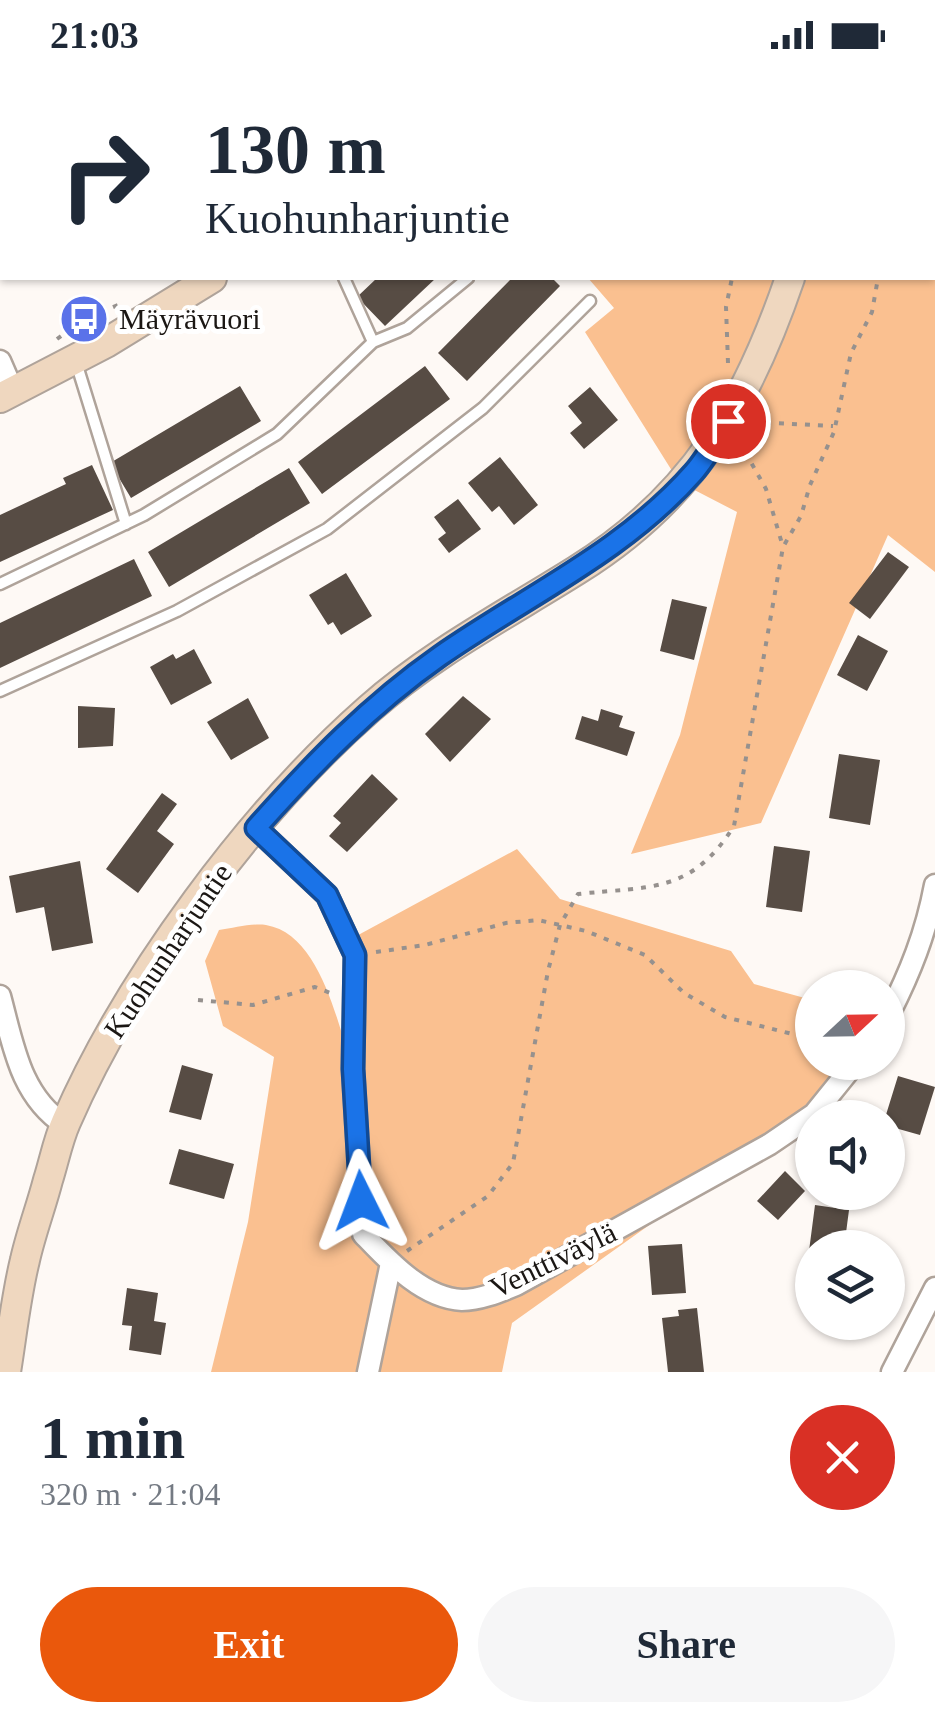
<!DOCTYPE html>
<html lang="en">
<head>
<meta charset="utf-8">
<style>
	body { margin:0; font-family:Georgia,serif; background:#f6f6f7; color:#1f2937; height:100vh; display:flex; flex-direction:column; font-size:38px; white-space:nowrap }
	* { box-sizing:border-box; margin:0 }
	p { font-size:32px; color:#747a83 }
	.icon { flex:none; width:55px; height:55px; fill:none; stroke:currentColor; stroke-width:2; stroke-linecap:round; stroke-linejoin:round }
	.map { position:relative; height:1302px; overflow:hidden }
	.side { display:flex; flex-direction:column; background:#fff; flex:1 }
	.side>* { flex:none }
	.guide { position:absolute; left:0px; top:0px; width:935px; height:210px; box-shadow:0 2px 8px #0004; background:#fff; color:#1f2937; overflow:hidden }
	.needle { width:65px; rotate:68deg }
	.tools { position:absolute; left:795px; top:900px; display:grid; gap:20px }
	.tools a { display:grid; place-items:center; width:110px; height:110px; border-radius:50%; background:#fff; box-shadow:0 2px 8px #0004; font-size:50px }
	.pin { position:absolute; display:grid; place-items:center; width:85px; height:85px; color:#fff; margin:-42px; border:5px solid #fff; border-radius:50%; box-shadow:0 2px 10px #0007 }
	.me { position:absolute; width:110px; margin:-55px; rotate:357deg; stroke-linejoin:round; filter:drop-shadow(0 0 8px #0008) }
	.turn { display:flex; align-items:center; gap:35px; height:210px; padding:0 40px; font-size:45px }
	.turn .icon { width:130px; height:130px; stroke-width:2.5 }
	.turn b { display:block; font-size:70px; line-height:85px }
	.round { display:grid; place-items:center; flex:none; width:105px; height:105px; border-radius:52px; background:#f6f6f7 }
	.overview { display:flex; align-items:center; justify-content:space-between; height:170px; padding:0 40px }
	h1 { font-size:60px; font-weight:700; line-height:75px }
	.button { display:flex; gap:20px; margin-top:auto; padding:20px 40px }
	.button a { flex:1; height:115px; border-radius:60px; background:#ea580c; color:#fff; font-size:40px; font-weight:700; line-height:115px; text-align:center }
	.button a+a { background:#f6f6f7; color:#1f2937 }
	.status { display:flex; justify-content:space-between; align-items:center; height:70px; padding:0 50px; background:#fff; direction:ltr }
	.status svg { height:28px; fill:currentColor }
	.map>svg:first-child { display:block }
	.green { fill:#fac090 }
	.building { fill:#574c44 }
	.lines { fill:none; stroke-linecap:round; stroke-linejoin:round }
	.lane-casing { stroke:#afa39a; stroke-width:15 }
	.street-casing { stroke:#afa39a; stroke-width:25 }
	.secondary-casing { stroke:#afa39a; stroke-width:32 }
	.path { stroke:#96918e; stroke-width:4; stroke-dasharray:5 8; stroke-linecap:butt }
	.lane { stroke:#fff; stroke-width:10 }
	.street { stroke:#fff; stroke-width:20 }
	.secondary { stroke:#efd7bf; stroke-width:28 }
	.route-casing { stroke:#114b97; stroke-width:25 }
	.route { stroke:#1a73e8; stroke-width:18 }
	.labels { text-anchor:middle; stroke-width:10; stroke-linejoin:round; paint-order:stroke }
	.poi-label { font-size:30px; fill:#1b1714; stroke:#fff; text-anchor:start }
	.street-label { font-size:30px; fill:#1b1714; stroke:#fff }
</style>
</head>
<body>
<div class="status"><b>21:03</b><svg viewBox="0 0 49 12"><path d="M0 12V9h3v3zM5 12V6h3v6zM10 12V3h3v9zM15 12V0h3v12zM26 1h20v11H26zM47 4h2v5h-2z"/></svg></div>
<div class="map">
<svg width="935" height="1302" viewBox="0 0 935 1302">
	<rect width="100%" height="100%" fill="#fef9f5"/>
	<path class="green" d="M484 0H935V502L888 465 761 753 631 784 680 665 737 442 679 412 585 262 614 238 588 208H932V2Z
		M517 779 560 829 731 881 754 914 812 930V992L856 993 841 1013 725 1101 512 1253 502 1302H211L248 1152 274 987 223 956 205 891 219 860C234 858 252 853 266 855 320 864 337 952 352 996L349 870Z"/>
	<path class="building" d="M377 208H436L385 256 357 227Z
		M512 208H552L560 216 467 311 438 283Z
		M425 296 450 329 322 424 298 392Z
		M240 316 261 351 131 428 110 393Z
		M590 317 618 350 584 379 570 363 582 353 568 336Z
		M500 387 538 435 514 455 499 436 492 442 468 413Z
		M92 395 113 440 0 492V445L66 414 63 408Z
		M289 398 310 433 169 517 148 482Z
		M458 429 481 459 449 483 438 469 446 463 434 447Z
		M888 482 909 497 870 549 849 533Z
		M134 489 152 526 0 598V553Z
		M346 503 372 546 341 565 333 552 328 555 309 525Z
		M672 529 707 537 694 590 660 581Z
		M858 565 888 581 867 621 837 605Z
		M194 579 212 613 171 635 150 597 173 584 176 589Z
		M463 626 491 649 450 692 425 664Z
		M248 628 269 668 231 690 207 652Z
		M78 636 115 638 113 676 78 678Z
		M601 639 623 646 619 657 635 662 627 686 575 669 582 646 598 651Z
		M839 684 880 690 870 755 829 748Z
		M372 704 398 729 347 782 329 766 341 753 333 746Z
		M162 723 177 734 157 761 174 774 138 823 106 799Z
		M774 776 810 781 802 842 766 837Z
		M80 791 93 873 52 881 44 837 16 843 9 806Z
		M182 995 213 1004 201 1050 169 1042Z
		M898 1006 935 1017 920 1065 888 1056 885 1048Z
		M179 1079 234 1094 224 1129 169 1114Z
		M785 1101 805 1121 778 1150 757 1131Z
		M815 1135 849 1140 844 1178H812V1182L809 1181Z
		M682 1174 686 1223 652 1225 648 1176Z
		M127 1218 158 1223 154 1251 166 1253 161 1285 129 1280 132 1256 122 1255Z
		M697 1238 704 1302H668L662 1248 679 1246 678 1240Z"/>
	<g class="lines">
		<g class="lane-casing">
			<path id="lane" d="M344 208 373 272
				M75 289 126 454
				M0 514 144 445 277 364 373 272 407 258 468 208
				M0 621 177 541 327 459 483 338 590 231"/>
		</g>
		<g class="street-casing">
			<path id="street" d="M0 150 2 149
				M0 291 13 321
				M256 758 327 825 355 885 353 999 363 1164C388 1190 422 1228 462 1230 480 1230 499 1222 516 1215L770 1074 814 1044 856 992
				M0 926C13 974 20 1026 65 1055
				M888 946C910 903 926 863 935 815
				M368 1302 391 1193
				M892 1302 935 1218"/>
		</g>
		<g class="secondary-casing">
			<path id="secondary" d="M437 2 439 0
				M865 2 866 0
				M0 328 106 273 212 208
				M6 1302C12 1265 16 1226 25 1190 31 1163 41 1137 48 1110 54 1091 58 1070 66 1052 128 909 252 742 369 639 431 584 507 544 577 500 693 428 747 334 790 208"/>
		</g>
		<path class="path" d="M703 0V2
			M408 2 410 0
			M814 2 815 0
			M932 80 935 74
			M932 198 935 199
			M57 269 84 249 118 235
			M728 293 726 237 732 208
			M753 352 833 356
			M739 371 766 419 783 477
			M376 882 425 875 506 853 538 850 586 861 645 885 684 923 725 947 812 969
			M198 930 253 935 315 917 333 924
			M407 1181 488 1126 513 1093 548 901 560 855 578 824C651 816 691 824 734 756L783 477 801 446 810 415 834 362 851 283 872 242 878 208"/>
		<use href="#lane" class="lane"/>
		<use href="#street" class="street"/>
		<use href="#secondary" class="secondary"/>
	</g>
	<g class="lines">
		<g class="route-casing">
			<path id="route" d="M361 1131 353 999 355 885 327 825 256 758C313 694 370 635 440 586 526 526 624 482 694 402 707 387 717 368 728 351"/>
		</g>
		<use href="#route" class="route"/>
	</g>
	<defs>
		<g id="bus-disc" transform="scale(2.5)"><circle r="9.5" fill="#5a72e9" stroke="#fff"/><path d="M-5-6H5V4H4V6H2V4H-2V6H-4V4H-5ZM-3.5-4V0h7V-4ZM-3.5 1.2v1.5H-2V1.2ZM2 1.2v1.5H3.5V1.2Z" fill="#fff"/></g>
	</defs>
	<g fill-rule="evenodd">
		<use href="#bus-disc" x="84" y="249"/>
	</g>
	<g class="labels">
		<g class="poi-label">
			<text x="119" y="259">Mäyrävuori</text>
		</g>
		<g class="street-label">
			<text transform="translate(168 881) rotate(-56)" y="10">Kuohunharjuntie</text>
			<text transform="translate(553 1190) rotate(-26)" y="10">Venttiväylä</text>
		</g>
	</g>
</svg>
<div class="tools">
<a><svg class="needle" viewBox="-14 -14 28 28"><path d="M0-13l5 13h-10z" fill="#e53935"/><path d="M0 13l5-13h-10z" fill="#747a83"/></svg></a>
<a><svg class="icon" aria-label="sound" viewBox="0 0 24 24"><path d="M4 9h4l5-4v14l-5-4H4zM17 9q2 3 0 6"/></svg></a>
<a><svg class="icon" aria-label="layers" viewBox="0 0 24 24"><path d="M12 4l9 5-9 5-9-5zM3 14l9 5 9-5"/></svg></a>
</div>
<div class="pin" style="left:728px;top:351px;background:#d93025"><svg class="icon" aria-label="arrive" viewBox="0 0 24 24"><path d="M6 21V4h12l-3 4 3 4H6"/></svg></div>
<svg class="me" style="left:361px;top:1131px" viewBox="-20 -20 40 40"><path d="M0-17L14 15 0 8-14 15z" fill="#1a73e8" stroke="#fff" stroke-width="4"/></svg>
<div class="guide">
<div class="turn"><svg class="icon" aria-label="right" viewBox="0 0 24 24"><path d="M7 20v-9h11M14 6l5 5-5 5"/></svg><div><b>130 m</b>Kuohunharjuntie</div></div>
</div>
</div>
<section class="side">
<div class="overview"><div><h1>1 min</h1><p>320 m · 21:04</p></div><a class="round" style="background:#d93025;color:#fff"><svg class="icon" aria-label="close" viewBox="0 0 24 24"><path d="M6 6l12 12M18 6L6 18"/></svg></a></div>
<div class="button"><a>Exit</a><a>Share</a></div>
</section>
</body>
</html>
